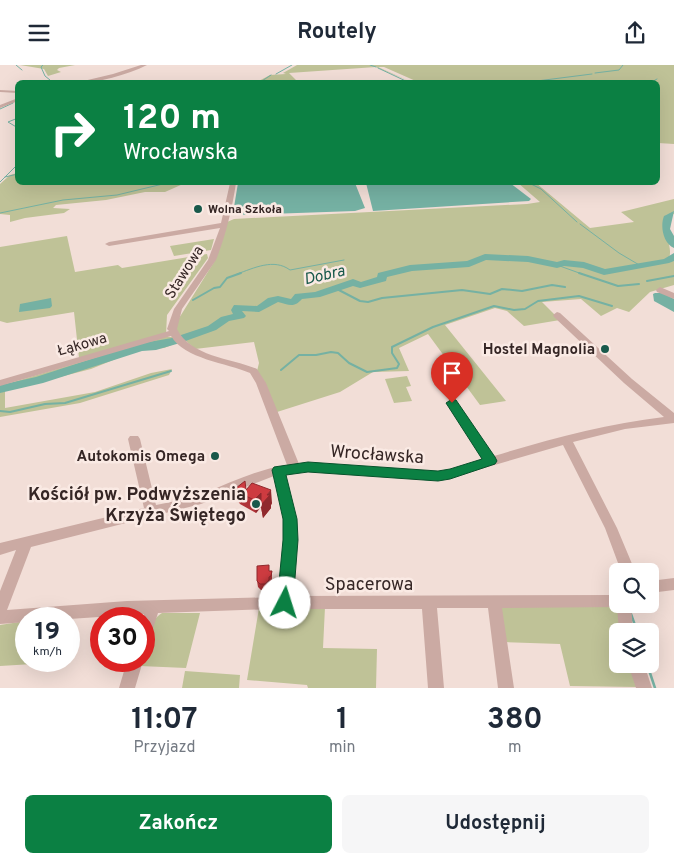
<!DOCTYPE html>
<html lang="pl">
<head>
<meta charset="utf-8">
<style>
	body { margin:0; font-family:Overpass,sans-serif; background:#f6f6f7; color:#1f2937; height:100vh; display:flex; flex-direction:column; font-size:19px; white-space:nowrap }
	* { box-sizing:border-box; margin:0 }
	p { font-size:16px; color:#747a83 }
	.icon { flex:none; width:28px; height:28px; fill:none; stroke:currentColor; stroke-width:2; stroke-linecap:round; stroke-linejoin:round }
	.map { position:relative; height:623px; overflow:hidden }
	.drawer { display:flex; flex-direction:column; background:#fff; flex:1 }
	.drawer>* { flex:none }
	.guide { position:absolute; left:15px; top:15px; width:645px; height:105px; border-radius:8px; box-shadow:0 5px 20px #0002; background:#0b8043; color:#fff; overflow:hidden }
	.buttons { position:absolute; left:609px; top:498px; display:grid; gap:10px }
	.buttons a { display:grid; place-items:center; width:50px; height:50px; border-radius:8px; background:#fff; box-shadow:0 5px 20px #0002; font-size:25px }
	.speed { position:absolute; left:15px; top:542px; display:flex; gap:10px; font-size:25px; font-weight:700; text-align:center }
	.speed>* { display:grid; place-content:center; width:65px; height:65px; border-radius:50%; background:#fff; box-shadow:0 5px 20px #0002; line-height:1 }
	.speed small { font-size:12px; font-weight:400 }
	.speed .limit { border:8px solid #d22; background:#fff; color:#111 }
	.pin { position:absolute; display:grid; place-items:center; width:42px; height:42px; color:#fff; margin:-51px -21px; border-radius:50% 50% 50% 0; rotate:-45deg; box-shadow:0 0 5px #0007 }
	.pin .icon { rotate:45deg }
	.me { position:absolute; width:55px; margin:-28px; rotate:5deg; stroke-linejoin:round; filter:drop-shadow(0 0 4px #0008) }
	.turn { display:flex; align-items:center; gap:18px; height:105px; padding:0 25px; font-size:22px }
	.turn .icon { width:65px; height:65px; stroke-width:2.5 }
	.turn b { display:block; font-size:35px; line-height:42px }
	.eta { display:flex; justify-content:space-evenly; align-items:center; height:85px; text-align:center }
	.eta b { font-size:30px; font-weight:700; line-height:35px }
	.cta { display:flex; gap:10px; margin-top:auto; padding:10px 25px }
	.cta a { flex:1; height:58px; border-radius:8px; background:#0b8043; color:#fff; font-size:20px; font-weight:700; line-height:58px; text-align:center }
	.cta a+a { background:#f6f6f7; color:#1f2937 }
	header { display:flex; justify-content:space-between; align-items:center; height:65px; padding:0 25px; background:#fff; font-size:22px; font-weight:700 }
	.map>svg:first-child { display:block }
	.green { fill:#bfc297 }
	.water { fill:#75b1a3 }
	.lines { fill:none; stroke-linecap:round; stroke-linejoin:round }
	.stream-far2 { stroke:#75b1a3; stroke-width:1 }
	.stream-far1 { stroke:#75b1a3; stroke-width:2 }
	.stream { stroke:#75b1a3; stroke-width:2.5 }
	.river { fill:#75b1a3; fill-rule:evenodd }
	.minor { fill:#cbaaa3; fill-rule:evenodd }
	.wall { fill:#b03337 }
	.shaded-wall { fill:#90292d }
	.building { fill:#cd3b40; stroke:#90292d }
	.route { fill:#0b8043; stroke:#07532c }
	.poi-dot { fill:#19594b; stroke:#faeae4; stroke-width:2 }
	.labels { text-anchor:middle; stroke-width:5; stroke-linejoin:round; paint-order:stroke }
	.far-poi-label { font-size:12px; font-weight:bold; fill:#352625; stroke:#faeae4; text-anchor:start }
	.street-label { font-size:15px; fill:#352625; stroke:#faeae4 }
	.poi-label { font-size:15px; font-weight:bold; fill:#352625; stroke:#faeae4; text-anchor:end }
	.water-label { font-size:16px; font-style:italic; fill:#19594b; stroke:#faeae4 }
	.near-street-label { font-size:18px; fill:#352625; stroke:#faeae4 }
	.near-poi-label { font-size:18px; font-weight:bold; fill:#352625; stroke:#faeae4; text-anchor:end }
</style>
</head>
<body>
<header><svg class="icon" aria-label="menu" viewBox="0 0 24 24"><path d="M4 6h16M4 12h16M4 18h16"/></svg>Routely<svg class="icon" aria-label="share" viewBox="0 0 24 24"><path d="M12 15V3M7 8l5-5 5 5M5 13v7h14v-7"/></svg></header>
<div class="map">
<svg width="674" height="623" viewBox="0 0 674 623">
	<rect width="100%" height="100%" fill="#f2ded7"/>
	<path class="green" d="M20 0H75L59 3 57 5 61 7 48 11 44 4Z
		M297 0H674V79L658 78V18L418 17 384 2H378L411 17 376 2 289 8 298 17H257L270 10 286 9 283 8Z
		M17 108 18 118H198L183 119 165 127H145L106 135 56 140 53 143 70 144 64 148 25 153 10 157V150L0 149V119L10 110Z
		M518 118H536L590 163 634 157 621 147 674 134V149L666 150C659 166 674 177 669 194L653 198 655 199 674 194V220L650 227 629 247 617 243 601 251 581 234 542 237 560 255 524 261 507 246 495 243 445 260 506 336 480 340 428 269 399 283 409 306 373 307 340 327 277 347 257 306 259 298 254 277 195 284 177 268 176 258 214 197 227 157 234 154 527 139 540 137Z
		M67 171 75 207 118 200 122 203 128 202 207 189 208 193 167 250 166 269 79 293 74 247 7 258 0 256V182Z
		M214 174 211 185 174 191 170 181Z
		M164 272H173L177 278 164 283 138 285 91 304 5 326V343L95 327 151 308 172 304 169 310 80 338 0 352V321Z
		M407 311 411 321 406 322 412 336 394 338 385 314Z
		M613 539 617 545 623 566H618V599H631L637 622 570 621 560 579 504 577 500 540Z
		M325 542 323 583 377 584 376 623H308L307 620 247 615 259 543Z
		M162 548H200L186 603 140 601 141 596H144C144 582 148 556 162 548Z
		M26 556V596H49V598L0 601V560Z
		M185 606 240 610 239 623H182Z"/>
	<path class="water" d="M238 118H355L365 143 355 146 237 150 233 148Z
		M366 118H510L531 134 529 136 373 146Z
		M655 228H663L674 234V247L654 236 653 229Z
		M51 233 52 241 50 243 19 247 20 239Z"/>
	<g class="lines">
		<path class="stream-far2" d="M16 0 22 5
			M43 0 41 2 45 11 50 15 48 18
			M370 0 376 2
			M378 3 410 18
			M595 8 619 5 623 0
			M276 9 292 0
			M529 17 592 9
			M259 18 271 10
			M650 18 657 14
			M0 44 13 38
			M18 53 8 57 18 63
			M5 112 18 109
			M0 117 18 99
			M529 118 541 124 577 157
			M0 148 63 135 117 130 167 118
			M580 159 619 188 641 201
			M557 200 582 209
			M237 209C254 203 274 193 290 205L344 195"/>
		<path class="stream-far1" d="M579 208 618 221 639 219
			M647 216 674 211
			M335 223 360 236 368 237 382 233 462 225 490 229 502 224 522 226 552 220 565 222
			M193 235 214 223 220 222 227 213 241 208
			M281 305 299 290H316L331 287 338 288 349 298 367 307 397 303 399 299 392 288V282L433 262 494 241 514 245 525 244 538 236 579 231 612 241
			M0 346 10 347 45 339 65 338 171 306"/>
		<path class="stream" d="M631 549 637 566
			M647 599 655 623"/>
		<path class="river" d="M674 146 670 164 674 171V183C663 178 660 161 664 151Z
			M674 188V196L669 198 604 210 583 203 564 201 557 203 528 197 486 195 469 202 412 206 387 212 386 216 360 223 353 221 320 232 302 234C294 243 289 240 278 237L259 247 242 246 246 251 244 253 229 256 216 265 180 278 156 285 142 286 43 318 0 328V320L36 312 137 279 172 273 208 261 221 252 233 249 231 245 234 240 257 241 268 233 278 231 291 234 295 229 315 227 353 214 361 217 377 212 378 208 410 200 467 196 485 189 528 191 557 197 564 195 584 197 605 204 664 194Z"/>
		<path class="minor" d="M141 0H147C127 10 98 18 75 18L113 9Z
			M0 25 18 26V28L0 27Z
			M18 33V36L0 43V40Z
			M230 118H236C232 144 226 170 216 195L182 244 177 264C191 292 231 293 257 304L266 318 299 399 308 398 426 407 450 405 484 394 447 338 452 335 456 336 494 391C550 374 606 359 664 352L624 318 554 252 553 250 557 247 560 248 632 314 674 348V358L625 364 573 377 617 463 635 506H621L605 463 563 380 450 413 426 415 308 406 285 409 296 454 298 475 293 531 618 530V539H631L633 566H619L617 542 502 543 514 623H498L488 543H437L444 623H428L422 544H273L158 548 149 576 144 578V554H142L144 549 69 554H26V557L0 559V526L16 485 0 490V478L144 443 128 374 130 371H138L140 374 156 440C171 437 187 434 202 429 230 418 258 404 287 400L256 318 250 308C227 298 184 294 171 271L0 321V315L169 266 167 264 174 244 208 195 220 163 109 181 105 179 109 177 221 158ZM274 411 284 454V475L279 532 127 536 7 545 31 482 201 439Z
			M660 222 674 228V234L657 227 656 225Z
			M674 513V525L650 528V516Z
			M127 596H143L135 623H119Z
			M628 599H644L652 623H636Z"/>
	</g>
	<path class="wall" d="M236 423 246 425 272 438 271 440V443L263 453 261 442 256 448 240 439 238 436Z
		M269 500V506H272V518H269V522L266 525H261L258 522 257 516Z"/>
	<path class="shaded-wall" d="M271 425 272 438 271 440V443L263 453 261 442 256 448 254 435 261 428 267 430Z
		M269 512V522L266 525 265 519Z"/>
	<path class="building" d="M245 416 246 425 252 418 271 425 267 430H270L261 440V428L254 435 238 427 236 423Z
		M269 500V506H272L271 511 269 512V515L265 519H260L257 516V501Z"/>
	<path class="route" d="M452 334 456 335 495 392 497 396 495 399 450 414 438 416 308 407 286 410 297 454 298 475 293 538 291 543 285 546 279 543 277 538 283 475V454L272 405 274 402 308 397 438 406 450 404 482 394 446 338Z"/>
	<g class="poi-dot">
		<circle cx="198" cy="144" r="5"/>
		<circle cx="605" cy="284" r="5"/>
		<circle cx="215" cy="391" r="5"/>
		<circle cx="256" cy="439" r="5"/>
	</g>
	<g class="labels">
		<g class="far-poi-label">
			<text x="208" y="148">Wolna Szkoła</text>
		</g>
		<g class="street-label">
			<text transform="translate(184 207) rotate(-58)" y="5">Stawowa</text>
			<text transform="translate(82 279) rotate(-16)" y="5">Łąkowa</text>
		</g>
		<g class="poi-label">
			<text x="595" y="289">Hostel Magnolia</text>
			<text x="205" y="396">Autokomis Omega</text>
		</g>
		<g class="water-label">
			<text transform="translate(324 209) rotate(-13)" y="6">Dobra</text>
		</g>
		<g class="near-street-label">
			<text transform="translate(377 389) rotate(4)" y="6">Wrocławska</text>
			<text x="369" y="525">Spacerowa</text>
		</g>
		<g class="near-poi-label">
			<text x="246" y="435">Kościół pw. Podwyższenia<tspan x="246" dy="21">Krzyża Świętego</tspan></text>
		</g>
	</g>
</svg>
<div class="buttons">
<a><svg class="icon" aria-label="search" viewBox="0 0 24 24"><circle cx="10" cy="10" r="6"/><path d="M15 15l6 6"/></svg></a>
<a><svg class="icon" aria-label="layers" viewBox="0 0 24 24"><path d="M12 4l9 5-9 5-9-5zM3 14l9 5 9-5"/></svg></a>
</div>
<div class="speed"><div>19<small>km/h</small></div><div class="limit">30</div></div>
<div class="pin" style="left:452px;top:338px;background:#d93025"><svg class="icon" aria-label="arrive" viewBox="0 0 24 24"><path d="M6 21V4h12l-3 4 3 4H6"/></svg></div>
<svg class="me" style="left:285px;top:538px" viewBox="-20 -20 40 40"><circle r="19" fill="#fff"/><path d="M0-13L10 11 0 6-10 11z" fill="#0b8043"/></svg>
<div class="guide">
<div class="turn"><svg class="icon" aria-label="right" viewBox="0 0 24 24"><path d="M7 20v-9h11M14 6l5 5-5 5"/></svg><div><b>120 m</b>Wrocławska</div></div>
</div>
</div>
<section class="drawer">
<div class="eta">
<div><b>11:07</b><p>Przyjazd</p></div>
<div><b>1</b><p>min</p></div>
<div><b>380</b><p>m</p></div>
</div>
<div class="cta"><a>Zakończ</a><a>Udostępnij</a></div>
</section>
</body>
</html>
